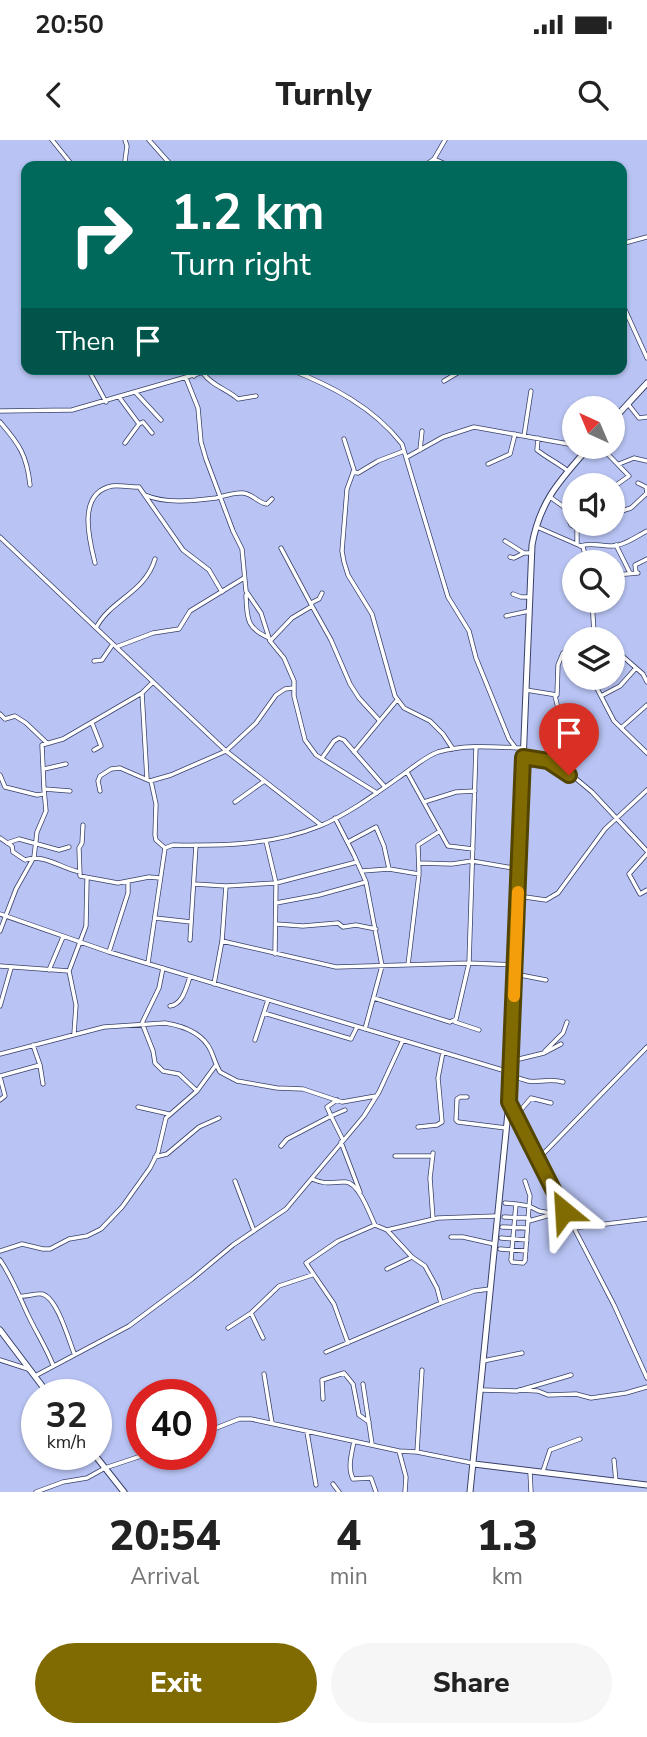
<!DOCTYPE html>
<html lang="en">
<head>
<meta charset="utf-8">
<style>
	body { margin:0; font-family:"Nunito Sans",sans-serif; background:#f6f6f6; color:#222; height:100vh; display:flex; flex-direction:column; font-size:26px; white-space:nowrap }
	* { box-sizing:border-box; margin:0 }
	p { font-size:23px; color:#767676 }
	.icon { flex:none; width:38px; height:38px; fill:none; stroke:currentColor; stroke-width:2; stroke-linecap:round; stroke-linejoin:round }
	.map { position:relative; height:1352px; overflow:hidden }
	.panel { display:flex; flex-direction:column; background:#fff; flex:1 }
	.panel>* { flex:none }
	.guide { position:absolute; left:21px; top:21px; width:606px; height:214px; border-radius:14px; box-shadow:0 2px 5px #0004; background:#00695c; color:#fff; overflow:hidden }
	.needle { width:46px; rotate:316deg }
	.tools { position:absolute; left:562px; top:256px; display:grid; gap:14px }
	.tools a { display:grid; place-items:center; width:63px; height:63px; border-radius:50%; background:#fff; box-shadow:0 2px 5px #0004; font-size:35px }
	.speed { position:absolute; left:21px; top:1239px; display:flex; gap:14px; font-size:35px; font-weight:700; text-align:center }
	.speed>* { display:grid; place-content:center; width:91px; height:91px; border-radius:50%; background:#fff; box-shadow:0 2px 5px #0004; line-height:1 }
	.speed small { font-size:18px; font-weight:400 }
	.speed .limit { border:10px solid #d22; background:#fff; color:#111 }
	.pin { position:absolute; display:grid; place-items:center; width:60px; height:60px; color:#fff; margin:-72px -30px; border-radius:50% 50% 50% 0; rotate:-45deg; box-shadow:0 0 7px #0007 }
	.pin .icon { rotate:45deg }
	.me { position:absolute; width:77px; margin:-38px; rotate:333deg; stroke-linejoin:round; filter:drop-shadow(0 0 5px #0008) }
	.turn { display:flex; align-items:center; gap:24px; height:147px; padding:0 35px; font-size:32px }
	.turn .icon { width:91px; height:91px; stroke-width:2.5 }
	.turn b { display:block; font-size:49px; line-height:60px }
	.then { display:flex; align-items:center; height:66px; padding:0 35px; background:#0003; gap:14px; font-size:26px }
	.eta { display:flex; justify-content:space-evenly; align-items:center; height:119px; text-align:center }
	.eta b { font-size:42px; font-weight:800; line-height:49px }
	.cta { display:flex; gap:14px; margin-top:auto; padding:14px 35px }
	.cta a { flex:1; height:80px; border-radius:42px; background:#806a02; color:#fff; font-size:28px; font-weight:800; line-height:80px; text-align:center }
	.cta a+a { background:#f6f6f6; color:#222 }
	.status { display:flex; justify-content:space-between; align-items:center; height:49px; padding:0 35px; background:#fff; direction:ltr }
	.status svg { height:19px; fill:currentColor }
	header { display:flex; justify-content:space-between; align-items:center; height:91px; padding:0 35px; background:#fff; font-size:32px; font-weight:800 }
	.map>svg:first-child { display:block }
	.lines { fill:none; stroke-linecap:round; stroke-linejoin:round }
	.minor-casing { stroke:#394168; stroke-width:5 }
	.major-casing { stroke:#394168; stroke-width:7 }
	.minor { stroke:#fff; stroke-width:3.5 }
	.major { stroke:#fff; stroke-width:5 }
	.route-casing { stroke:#534501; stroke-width:18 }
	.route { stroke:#806a02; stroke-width:12 }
	.slow { stroke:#f59e0b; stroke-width:12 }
</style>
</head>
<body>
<div class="status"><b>20:50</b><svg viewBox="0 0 49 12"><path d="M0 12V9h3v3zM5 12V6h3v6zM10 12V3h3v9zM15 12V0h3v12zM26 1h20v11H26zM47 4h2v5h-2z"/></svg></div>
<header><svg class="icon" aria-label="back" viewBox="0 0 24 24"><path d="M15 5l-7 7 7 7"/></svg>Turnly<svg class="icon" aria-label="search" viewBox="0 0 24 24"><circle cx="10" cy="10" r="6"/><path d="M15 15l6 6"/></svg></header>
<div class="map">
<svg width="647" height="1352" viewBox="0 0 647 1352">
	<rect width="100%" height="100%" fill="#b9c4f4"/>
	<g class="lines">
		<g class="minor-casing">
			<path id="minor" d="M52 0 73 26
				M125 0 127 6 125 21 129 26
				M149 0 172 26
				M445 0 434 19 450 26
				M424 26 434 19
				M621 104 647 97
				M621 161 647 218
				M88 229 106 262
				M186 229 194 236
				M289 229C332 246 373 267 402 304L448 457 469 491 476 518 509 599 515 607
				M203 233C212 246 227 249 238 259L256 256
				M186 238 198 268 201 302 206 319 233 391 242 409 246 451 261 473 270 501 284 518 294 541V556L305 600 316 615 377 653
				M444 241 464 229
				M136 253 161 280
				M119 257 139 284 125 303
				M628 264 639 278 647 277
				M0 271 72 270 214 229
				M0 282C19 304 27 315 30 345
				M139 284 143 282 152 293
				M524 296 531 251
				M538 298 537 310C547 318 558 323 568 331
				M344 299 354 330 347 349 342 411 344 422 348 435 372 474 395 556 404 568 430 581 443 594 453 609
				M600 306 629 336 612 348
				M420 310 422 291
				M407 317 443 297 474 287 574 305
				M488 324 510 314 515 294
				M619 324 634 318 647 321
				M353 332 358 333 378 321 404 311
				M638 343 646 347 647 353
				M145 355C166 364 192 361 216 358 224 356 234 352 243 353 253 354 258 363 267 364L272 359
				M550 357 568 370 567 373
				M612 374 631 368 647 353
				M569 380 571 385 577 388V403
				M537 387 583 407 587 422
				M0 397 226 611 321 685
				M505 401 524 413H532
				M616 405 630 433
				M580 406C591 402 599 406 611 406 624 406 637 396 647 391
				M281 408 312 466
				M510 417 514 418 524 413
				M587 420 596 422
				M95 423C89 399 77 353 112 346 120 345 131 347 139 347L183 410 209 430 222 452
				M636 432 635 425 647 419
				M612 433 615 435 638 433
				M513 454 521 457H530
				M246 455C247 478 246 488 269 498
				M592 460 594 493
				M311 463 319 459 322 453
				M506 476 529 471
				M96 488C110 460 145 453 155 419
				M594 493 603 499
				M585 499 584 496 594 493
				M271 500 292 478 312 466 331 500 350 544 359 558 379 580
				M116 507 153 493 179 489 190 471 244 438
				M612 507 643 534 647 542
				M94 521 102 520 113 504
				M591 537 614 581 647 613
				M526 550 557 555 558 525 563 513
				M555 556 560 576 574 585
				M601 556 620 546 636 528
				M0 574 5 579 15 576 26 583 47 603
				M92 583 101 606 94 610
				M621 588 647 565
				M354 612 397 560
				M523 617 548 621 574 637 592 652 647 711
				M322 618 334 601 339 598 344 600 385 647
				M542 621 556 597 578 603
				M44 629 66 624
				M407 632 448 706 473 709
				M0 635 5 647 37 655 44 654
				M147 639 142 553 153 542
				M151 641 156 664 155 695 156 700 165 708
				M70 651 44 649 42 605 63 599 142 553
				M100 651 98 641 100 636 111 629 120 628 150 641 171 635 226 611 256 583 276 555 285 549 293 548
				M235 662 263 642
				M424 662 456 652 475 651
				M335 678 354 715 366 742 382 826 365 889
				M83 685 82 703 79 708 80 736 118 743 149 737 160 738
				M0 698 12 706 13 712 25 720C44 713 62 729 80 732
				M266 701 276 743 275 814
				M348 702 376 687 384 706 389 729
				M7 703 19 699 59 710 69 707
				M165 708 173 705C223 706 273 705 320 686 348 674 374 655 398 638 410 630 424 617 438 612 465 604 495 607 523 608
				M647 714 629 734 640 754 647 750
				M419 723 452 724 472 721 519 729
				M362 731 389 729 419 734 408 825
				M419 732 418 705 440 691
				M194 744 226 746 276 743 357 722
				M518 756 546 760 558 753 605 689 647 650
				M276 763 319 755 366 742
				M0 774 109 812 509 932
				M155 778 191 782
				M338 783 343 787 356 785 376 789
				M276 784 303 786 338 783
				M0 791 16 749 34 717 37 692 46 671 44 649
				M190 800 196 705
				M222 801 336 827 469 823 515 825
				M109 812 128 753V741
				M148 823 165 708
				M0 826 69 831
				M163 828 159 848 142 883 153 911 155 923 163 931 179 934 197 951
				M49 830 63 797
				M515 834 546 840
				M214 844 222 801 226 746
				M374 858 450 882 456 879 469 823 476 607
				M0 866 11 828
				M170 866C183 864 186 848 190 837
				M264 873 351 899 357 887
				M455 882 479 890
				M74 894 76 865 69 831 86 786 87 739
				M255 900 268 860
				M33 905 40 925 43 944
				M545 911 563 893 567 882
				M0 914 104 887 165 883C184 886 203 893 211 911 214 918 216 925 220 932L237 941 277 948 303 949 342 962 376 956
				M511 921 544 913 561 904
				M0 936 40 925
				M0 937 5 956 0 960
				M510 937C517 937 521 939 528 941 539 943 549 938 563 942
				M467 957H460L457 959 456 980 458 982 506 988
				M337 960 327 967 331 976 345 970
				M510 965 614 1165 647 1238
				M138 967 169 974
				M515 977 531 958 551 963
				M418 987 437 985 442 982 438 938 443 912
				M341 1002 360 1052
				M281 1006 287 999 331 976 343 1000
				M433 1013 430 1038 433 1079
				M395 1016H432
				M155 1017 167 1014 199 987 219 978
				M537 1017 543 1014 647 907
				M312 1039C329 1046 331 1041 346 1042 359 1043 370 1075 375 1085
				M235 1041 254 1091
				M525 1041 530 1056 529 1066 539 1071 556 1074
				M505 1063 516 1064
				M516 1064 529 1066 525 1121 523 1123 512 1122 511 1120Z
				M504 1077 529 1078
				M529 1081 564 1071
				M502 1087 527 1088
				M573 1088 647 1079
				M451 1097H463L494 1104
				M501 1098 527 1100
				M500 1109 526 1111
				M0 1111 22 1104 43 1109H50L69 1099 87 1096 101 1089 122 1067 150 1028 158 1012 166 978 197 951 216 925
				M0 1120C12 1137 19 1156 28 1175 36 1192 46 1207 53 1225
				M387 1129 412 1117
				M20 1156C27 1157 35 1153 42 1154 57 1157 69 1201 74 1213
				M441 1163 437 1148 425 1126 412 1117 387 1090 438 1078 497 1076
				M251 1173 263 1198
				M228 1188 251 1173 279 1146 312 1135
				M348 1203 334 1164 306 1123 338 1101 375 1085 387 1090
				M326 1212 441 1163 474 1151 490 1149
				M0 1220 28 1229
				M483 1221 522 1213
				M264 1234 272 1283
				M35 1236 129 1186 192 1139 233 1105 286 1069 364 976 379 952 403 900
				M363 1244 372 1304
				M481 1250 517 1251 571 1235
				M519 1250 538 1251 548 1255 576 1254 591 1258 626 1253 647 1247
				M323 1259 322 1240 344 1233 353 1244 359 1275 369 1282
				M307 1292 316 1345
				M201 1294 239 1279H251L399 1311 417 1312 472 1323
				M354 1301C352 1313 347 1327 353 1339L371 1338 376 1352
				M399 1311 406 1337 405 1352
				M417 1312 422 1230
				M614 1320 616 1342
				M543 1331 550 1310 580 1299
				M530 1332 531 1352
				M333 1344 339 1352
				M36 1352 63 1342 87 1338 105 1328 147 1314"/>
		</g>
		<g class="major-casing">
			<path id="major" d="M612 281 647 243
				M0 1190 49 1255
				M94 1314 124 1352
				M474 1324 647 1345
				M470 1352 509 962 532 405C540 360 561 339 590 306"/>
		</g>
		<use href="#minor" class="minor"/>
		<use href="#major" class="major"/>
	</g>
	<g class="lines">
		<g class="route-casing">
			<path id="route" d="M564 1071 509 962 523 617 548 621 569 635"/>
		</g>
		<use href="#route" class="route"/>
		<path class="slow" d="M514 856 518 752"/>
	</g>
</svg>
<div class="tools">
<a><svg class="needle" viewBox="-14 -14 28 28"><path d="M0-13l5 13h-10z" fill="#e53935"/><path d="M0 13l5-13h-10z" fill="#767676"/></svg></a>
<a><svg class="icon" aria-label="sound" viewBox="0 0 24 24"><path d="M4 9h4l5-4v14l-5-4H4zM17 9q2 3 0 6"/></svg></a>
<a><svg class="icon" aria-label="search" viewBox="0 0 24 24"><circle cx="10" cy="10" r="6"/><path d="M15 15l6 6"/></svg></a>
<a><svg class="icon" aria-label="layers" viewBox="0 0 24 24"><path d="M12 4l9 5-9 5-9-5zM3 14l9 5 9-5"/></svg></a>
</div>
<div class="speed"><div>32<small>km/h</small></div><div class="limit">40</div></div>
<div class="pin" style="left:569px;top:635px;background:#d93025"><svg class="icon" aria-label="arrive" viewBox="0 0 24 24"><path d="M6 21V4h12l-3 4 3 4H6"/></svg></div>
<svg class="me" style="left:564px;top:1071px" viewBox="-20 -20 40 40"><path d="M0-17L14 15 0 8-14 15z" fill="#806a02" stroke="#fff" stroke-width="4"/></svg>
<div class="guide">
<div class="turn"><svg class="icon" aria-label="right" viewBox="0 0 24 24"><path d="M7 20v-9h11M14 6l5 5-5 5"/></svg><div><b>1.2 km</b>Turn right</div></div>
<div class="then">Then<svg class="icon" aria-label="arrive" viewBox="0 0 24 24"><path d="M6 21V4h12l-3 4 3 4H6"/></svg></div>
</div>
</div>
<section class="panel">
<div class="eta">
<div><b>20:54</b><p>Arrival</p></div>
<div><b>4</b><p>min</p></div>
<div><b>1.3</b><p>km</p></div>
</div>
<div class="cta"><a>Exit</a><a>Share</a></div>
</section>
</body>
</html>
